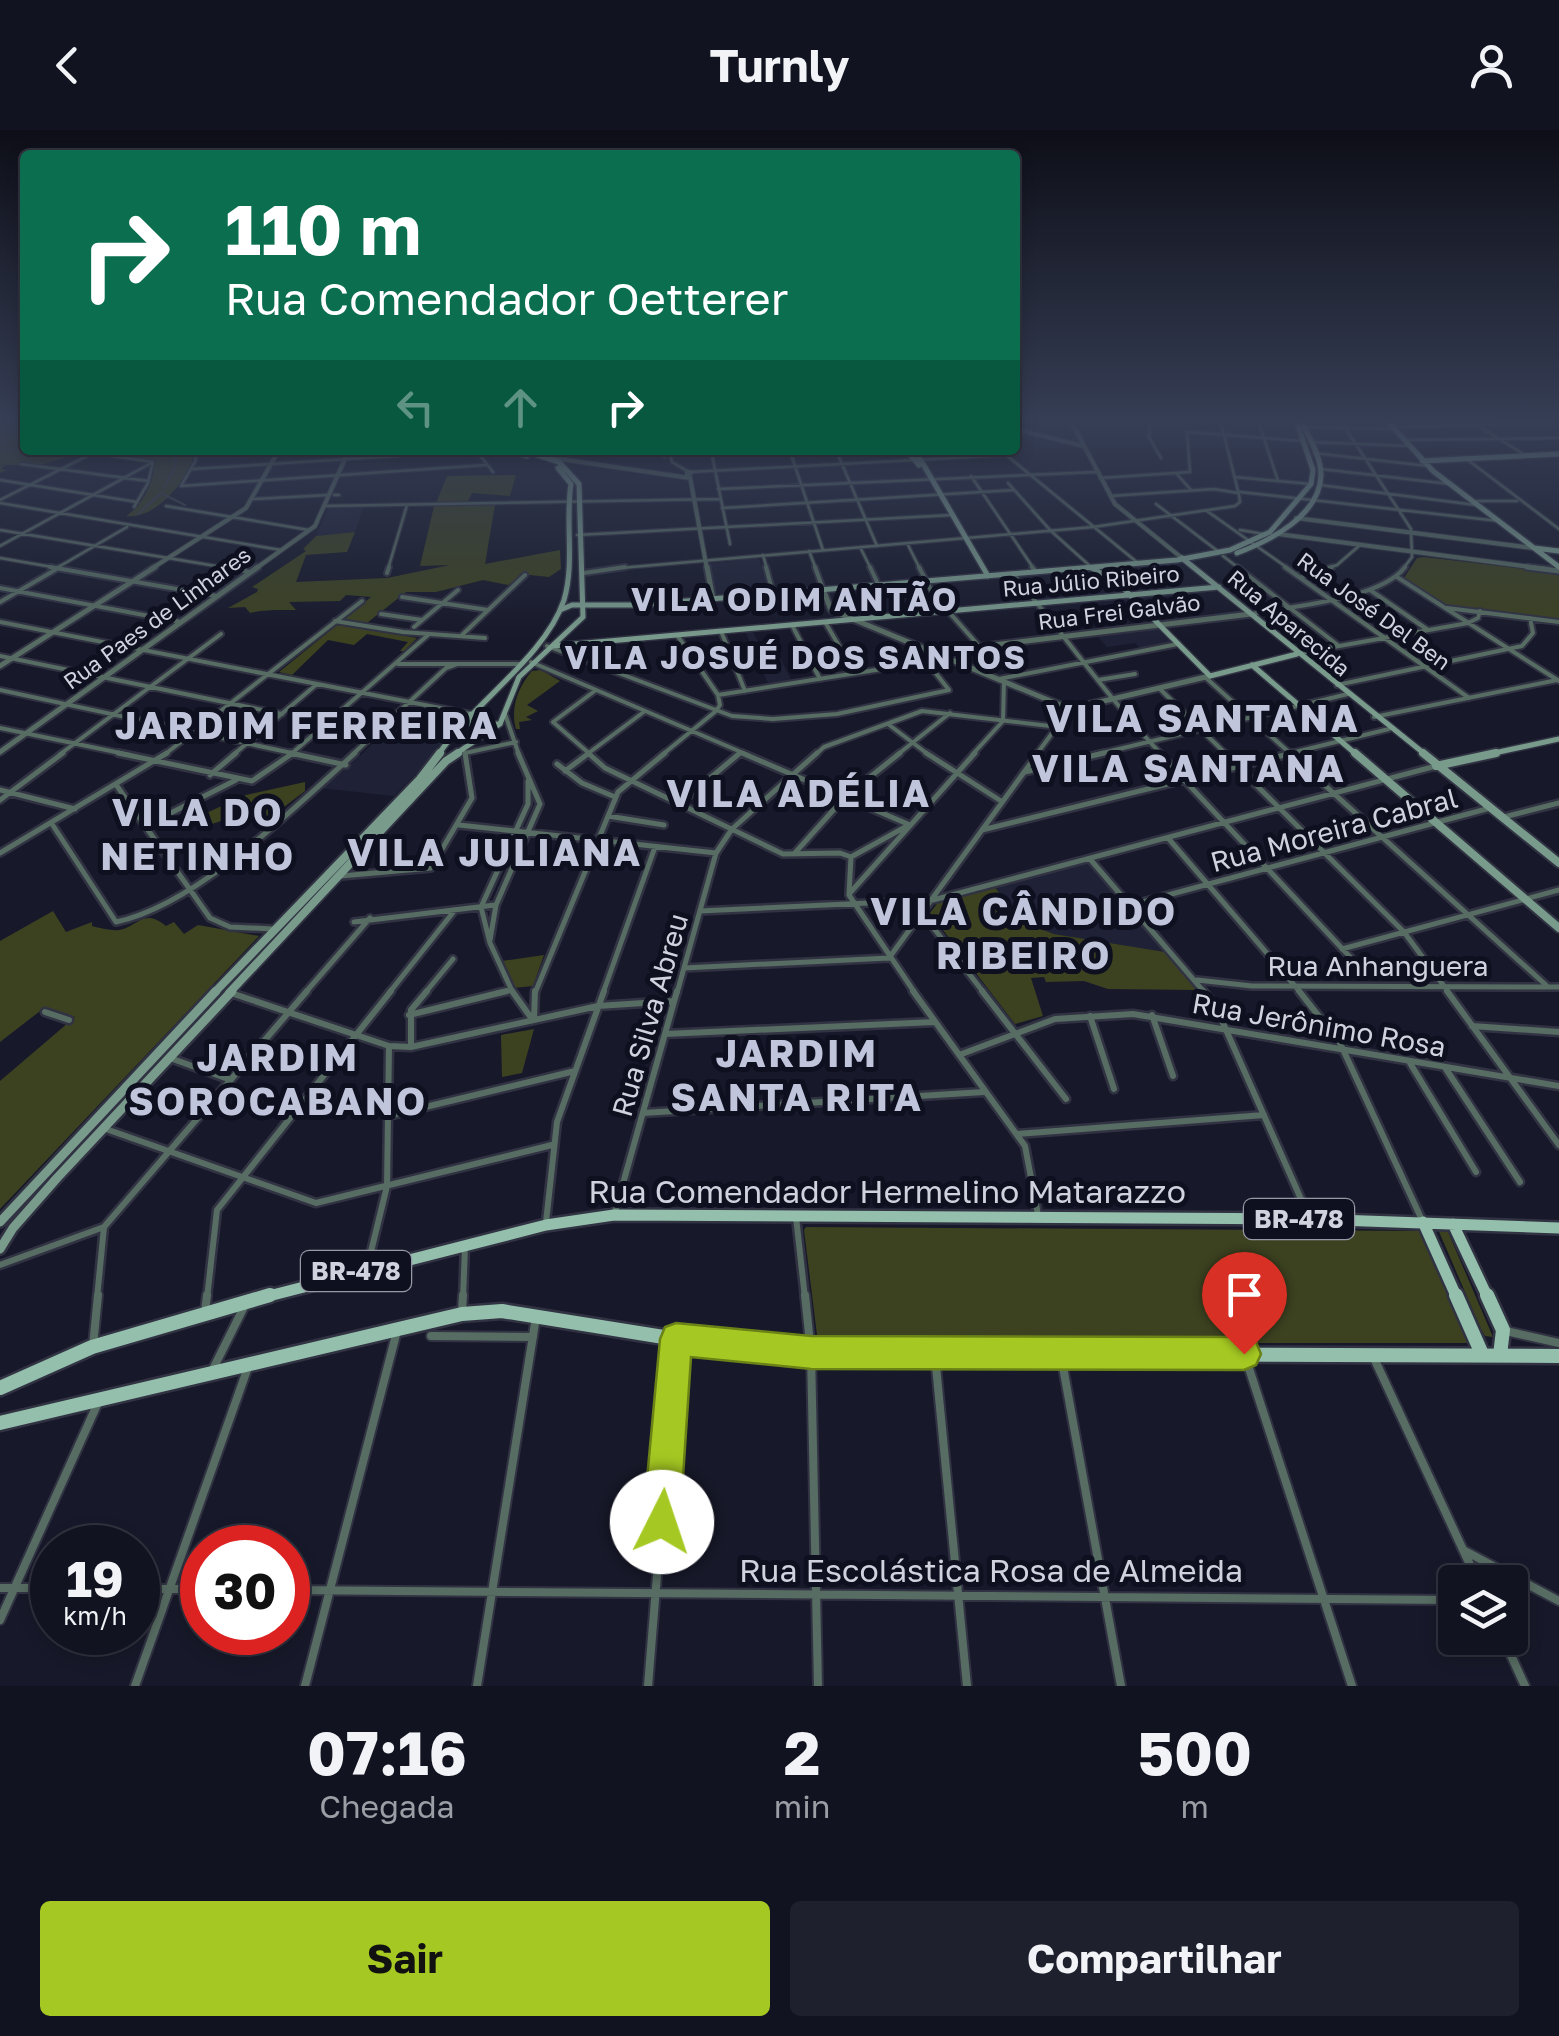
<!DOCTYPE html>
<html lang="pt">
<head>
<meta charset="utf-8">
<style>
	body { margin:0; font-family:"Golos Text",sans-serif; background:#1e202d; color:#f1f3f6; height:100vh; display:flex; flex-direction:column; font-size:38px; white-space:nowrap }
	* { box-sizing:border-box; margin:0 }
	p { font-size:32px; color:#9c9ea5 }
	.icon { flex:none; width:55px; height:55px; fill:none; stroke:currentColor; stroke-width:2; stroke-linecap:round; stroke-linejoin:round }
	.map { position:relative; height:1556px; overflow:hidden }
	.drawer { display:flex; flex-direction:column; background:#111320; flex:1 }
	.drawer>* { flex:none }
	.banner { position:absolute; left:20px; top:20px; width:1000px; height:305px; border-radius:10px; box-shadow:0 5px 15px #0003,0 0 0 2px #30323e; background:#0b6e4f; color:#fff; overflow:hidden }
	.controls { position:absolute; left:1438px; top:1435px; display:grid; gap:20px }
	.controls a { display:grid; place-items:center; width:90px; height:90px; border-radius:10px; background:#111320; box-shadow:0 5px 15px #0003,0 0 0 2px #30323e; font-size:50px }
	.speed { position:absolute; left:30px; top:1395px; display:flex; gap:20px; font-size:50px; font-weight:700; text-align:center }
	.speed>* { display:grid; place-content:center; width:130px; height:130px; border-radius:50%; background:#111320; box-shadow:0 5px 15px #0003,0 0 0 2px #30323e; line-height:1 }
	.speed small { font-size:25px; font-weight:400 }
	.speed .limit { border:15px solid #d22; background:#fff; color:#111 }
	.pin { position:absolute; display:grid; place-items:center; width:85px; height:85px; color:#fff; margin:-102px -42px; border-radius:50% 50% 50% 0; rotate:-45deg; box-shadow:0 0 10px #0007 }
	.pin .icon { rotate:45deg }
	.me { position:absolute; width:110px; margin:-55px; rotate:4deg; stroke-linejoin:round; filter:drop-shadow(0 0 8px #0008) }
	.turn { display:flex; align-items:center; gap:35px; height:210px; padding:0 40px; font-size:45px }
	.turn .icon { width:130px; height:130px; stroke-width:2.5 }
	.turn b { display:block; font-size:70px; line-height:85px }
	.lanes { display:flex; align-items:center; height:95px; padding:0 40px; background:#0003; justify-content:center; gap:50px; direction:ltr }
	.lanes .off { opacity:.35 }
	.eta { display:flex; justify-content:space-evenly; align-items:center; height:170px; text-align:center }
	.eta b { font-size:60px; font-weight:700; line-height:70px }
	.action { display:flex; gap:20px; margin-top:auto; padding:20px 40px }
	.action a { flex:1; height:115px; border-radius:10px; background:#a5c822; color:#111; font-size:40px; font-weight:700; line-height:115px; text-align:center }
	.action a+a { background:#1e202d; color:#f1f3f6 }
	header { display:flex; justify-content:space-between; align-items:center; height:130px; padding:0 40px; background:#111320; font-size:45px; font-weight:700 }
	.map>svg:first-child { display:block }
	.built { fill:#1f2237 }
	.green { fill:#3c4220 }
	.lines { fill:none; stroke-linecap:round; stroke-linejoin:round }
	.stream { stroke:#3e4248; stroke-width:2.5 }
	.minor-far4-casing { stroke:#313343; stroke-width:5 }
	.minor-far3-casing { stroke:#313343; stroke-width:8 }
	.minor-far2-casing { stroke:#313343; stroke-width:10 }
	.minor-far1-casing { stroke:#313343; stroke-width:11 }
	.minor-casing { stroke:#313343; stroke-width:12 }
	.tertiary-far1-casing { stroke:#313343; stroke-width:6 }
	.tertiary-casing { stroke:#313343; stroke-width:9 }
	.secondary-far2-casing { stroke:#313343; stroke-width:8 }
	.secondary-far1-casing { stroke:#313343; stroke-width:12 }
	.secondary-casing { stroke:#313343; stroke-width:14 }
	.primary-far1-casing { stroke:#313343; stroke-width:16 }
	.primary-casing { stroke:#313343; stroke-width:19 }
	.minor-far4 { stroke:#576c62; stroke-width:2.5 }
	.minor-far3 { stroke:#576c62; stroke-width:4 }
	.minor-far2 { stroke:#576c62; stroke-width:5 }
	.minor-far1 { stroke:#576c62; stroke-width:6 }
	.minor { stroke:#576c62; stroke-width:8 }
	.tertiary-far1 { stroke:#576c62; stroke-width:4 }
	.tertiary { stroke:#576c62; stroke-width:5 }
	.secondary-far2 { stroke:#799b8c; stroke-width:5 }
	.secondary-far1 { stroke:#799b8c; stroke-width:8 }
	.secondary { stroke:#799b8c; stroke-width:9 }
	.primary-far1 { stroke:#93bfac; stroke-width:11 }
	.primary { stroke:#93bfac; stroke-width:14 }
	.route { fill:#a5c822; stroke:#6b8216; stroke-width:2.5 }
	.labels { text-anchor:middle; stroke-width:10; stroke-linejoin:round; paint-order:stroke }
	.far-street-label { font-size:22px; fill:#d0d2de; stroke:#0e1020 }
	.shield { fill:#0e1020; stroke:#9698a5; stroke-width:2.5 }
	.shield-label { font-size:25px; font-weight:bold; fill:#d0d2de }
	.street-label { font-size:28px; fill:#d0d2de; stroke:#0e1020 }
	.far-district-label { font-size:32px; font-weight:bold; letter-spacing:2.5px; fill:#c0c5dc; stroke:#0e1020 }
	.near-street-label { font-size:32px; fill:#d0d2de; stroke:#0e1020 }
	.district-label { font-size:38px; font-weight:bold; letter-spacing:2.5px; fill:#c0c5dc; stroke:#0e1020 }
</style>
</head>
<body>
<header><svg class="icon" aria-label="back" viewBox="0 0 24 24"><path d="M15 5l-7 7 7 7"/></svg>Turnly<svg class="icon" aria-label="person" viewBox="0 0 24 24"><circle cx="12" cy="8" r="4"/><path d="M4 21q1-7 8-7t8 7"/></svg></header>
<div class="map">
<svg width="1559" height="1556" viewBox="0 0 1559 1556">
	<rect width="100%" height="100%" fill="#17192a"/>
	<path class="built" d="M364 377 355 402 316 406 328 378Z
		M755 428 760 430 768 460 715 465 708 434Z
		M1156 498 1173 513 1141 519 1135 513 1107 517 1096 505Z
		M752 500 758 512 772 510 791 550 768 553 745 501Z
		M420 577 458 588 435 624 394 666 320 658 346 639 408 580Z
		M1086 732 1089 734 1165 822 1053 804 1021 792 994 756Z"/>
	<path class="green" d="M0 293H25V320H190L193 330C184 354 154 390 126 386 143 375 155 350 154 332L87 321 41 335H5L1 339 7 340 0 343Z
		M516 345 510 366 472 363 467 373H436L447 346Z
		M495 375 485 434 560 420 561 439 549 447 520 444 519 449 508 455 483 450 436 462H406L367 493 345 489 371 467 346 465 340 471 289 472 296 480C279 480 266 479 250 483L245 477 228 478 257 462 258 459 252 457 306 421 303 419 316 406 355 402 347 422 306 425 296 452 387 448 450 435 420 436 434 376Z
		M1424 427 1559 443V491L1448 476 1404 448 1417 428Z
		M336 496 339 495 417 508 404 521H400L408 512 367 504 354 515 328 510 292 545 279 542Z
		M541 540 560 551 527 575 538 581 526 587 532 590 519 592 520 599H516C510 578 518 557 532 541Z
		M305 652V661L259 696 242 684 200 698 193 689 246 665Z
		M994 756 1021 792 1054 804 1165 822 1198 860 1108 859 1084 851 1046 852 1044 847 1031 848 1043 886 1015 894 930 783 939 771Z
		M53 781 66 802 92 792V796C100 798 111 801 119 800 138 797 143 777 166 796L174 792 184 804 198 795 259 806 0 1079V951L75 887 44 878 0 912V811Z
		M544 825 533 856 513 858 502 831Z
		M534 899 522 943 502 947 501 905Z
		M806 1097 1421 1101 1468 1213H818L804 1100Z
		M1437 1097 1448 1102 1493 1207 1485 1206 1481 1199Z"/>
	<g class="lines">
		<path class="stream" d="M652 320 665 328
			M164 358 176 335 175 320
			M138 384 161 363 185 375"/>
		<g class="minor-far4-casing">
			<path id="minor-far4" d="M1150 293 1149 307 1161 328
				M1259 293 1278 351
				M1342 293 1411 399 1412 427 1403 439
				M1475 294 1525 325
				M1305 297 1394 299
				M1397 297 1554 293
				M1408 310 1559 308
				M1310 312 1410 316
				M476 320 493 342
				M669 320 672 332 689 342
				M711 320 730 414
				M836 320 877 416
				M1000 320 1138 433
				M790 321 823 420
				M195 323 249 320
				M1314 323 1428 336
				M712 325 804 320
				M1464 327 1559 399
				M21 334 148 351
				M192 339 476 321
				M1321 339 1450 354
				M690 342 1008 325
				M1176 343 1191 360
				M971 346 1034 439
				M1235 347 1311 354
				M1100 348 1190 342 1187 302 1303 311
				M0 350 137 372
				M1008 353 1051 401 1090 436
				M1320 355 1476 375
				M181 356 486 335
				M181 356 196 330 193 320
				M718 359 1096 342
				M1240 362 1499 391
				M334 365H339
				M1110 366 1214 359 1238 363
				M253 369 328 365
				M0 370 93 323 153 332
				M1477 371H1517
				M0 373 281 420
				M1156 374 1219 422
				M166 376 309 400
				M324 376 720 369
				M134 377 148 353 153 332
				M722 378 1014 360
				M1207 381 1289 439
				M0 400 234 439
				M1240 400 1264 404
				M577 405 952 385
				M907 413 920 439
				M0 416 153 332
				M860 417 871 439
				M809 421 816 439
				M763 425 767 439
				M1223 426 1240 439
				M0 428 64 439
				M55 439 127 397
				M388 439 407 375
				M609 439 1093 397 1235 376 1240 372 1239 365 1221 293
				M1324 439 1337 435 1360 415"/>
		</g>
		<g class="minor-far3-casing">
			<path id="minor-far3" d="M50 437 217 466
				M219 437 250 442
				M766 437 773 463
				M815 437 823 459
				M870 437 878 454
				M919 437 933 464 979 516
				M1032 437 1036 442
				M1237 437 1339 516
				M1285 437 1469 568
				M387 443 389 437
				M584 443 625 437
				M1013 444C1064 504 1108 568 1162 625
				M1303 446 1332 437
				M1397 447 1559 551
				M0 458 181 492
				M1370 460 1428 500
				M402 467 488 480
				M0 472 60 437
				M1447 478 1559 492
				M381 484 422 490
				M1251 484C1291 476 1380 470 1405 437
				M335 491 403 502 485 508
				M0 492 471 584
				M825 492 855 543
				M792 495 820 549
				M414 497 458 460
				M721 501 745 561
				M462 505 525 445
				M677 505 718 565 720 575 716 581
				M547 516 732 586 773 589 837 584 949 560 927 532
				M1300 523 1468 493 1478 488 1480 481
				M0 526 282 584
				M531 532 748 625
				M398 534H519
				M1205 547 1292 625
				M999 549 1178 514
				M1098 550 1135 544
				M1337 555 1522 516 1533 503 1530 488
				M1160 559 1227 625
				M0 560 301 625
				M718 565 945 529
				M505 584 519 625
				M1374 587 1557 550
				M888 594 929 625
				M0 598 130 625
				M465 623 516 612
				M59 625 221 504
				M164 625 362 471
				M233 625 317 554
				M290 625 428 505
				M352 625 446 538 457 534
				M586 625 645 581
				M591 625 553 592 596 560
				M662 625 716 581
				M737 625 741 622
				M815 625 824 617 922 581 1058 597
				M897 625 950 583
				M972 625 1003 591 1004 551
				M1036 625 1070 579
				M1094 625 1348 564
				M1283 625 1389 599"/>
		</g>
		<g class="minor-far2-casing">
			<path id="minor-far2" d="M118 623 252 651 293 623
				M290 623 346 635
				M588 623 605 638 783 724 840 723 851 727
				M742 623 910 695
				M926 623 1001 671
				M1159 623 1366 844
				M1224 623 1404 802 1449 863
				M1289 623 1547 856
				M557 634 582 653 615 667
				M565 641 589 623
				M1025 642 1104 623
				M210 645 236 623
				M117 656 210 788 230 797 273 799
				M0 660 75 679
				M0 670 63 623
				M679 674 740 623
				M608 686 664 695
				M1504 687 1559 673
				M52 694 116 792C197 775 294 678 355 623
				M459 695 716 723
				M145 696 236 650
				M982 700 1293 623
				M1168 708 1301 863
				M0 723 167 623
				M794 724 845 667 900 623
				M851 727 907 696
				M1090 729 1205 863
				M341 746 431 738 472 668 465 623
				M849 764 975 623
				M849 764 851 727
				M849 765 915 863
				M1131 775 1490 678
				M700 781 933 770 1436 636
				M922 783 984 863
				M354 792 495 775
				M490 810 496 775 540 674 518 623
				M1342 819 1559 760
				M889 828 1038 623
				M684 838 889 828
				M1197 850 1252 856 1559 857
				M305 863 370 788
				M389 863 455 780
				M425 863 453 829
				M497 863 511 860
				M513 863 490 813 481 777 528 674V651
				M535 863 618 662 665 623
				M603 863 655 717
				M677 863 716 723 732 699 817 623"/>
		</g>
		<g class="minor-far1-casing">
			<path id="minor-far1" d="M512 861 532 889
				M913 861 1025 1016 1038 1085
				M982 861 1066 969
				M1203 861 1215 875 1309 1087
				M1299 861 1340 913 1422 1090
				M1447 861 1559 1015
				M231 863 389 916 411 917 598 876 674 871
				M45 882 69 890
				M409 885 507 861
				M1152 885 1173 946
				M1090 886 1114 959
				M534 890 535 861
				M1472 896 1559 902
				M665 904 935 892
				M411 917V880L427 861
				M959 925 1055 889 1133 884 1559 956
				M170 928 231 950
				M1410 933 1476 1042
				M1446 939 1520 1052
				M643 983 984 962
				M388 986 575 941
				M106 999 316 1073 552 1015
				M1017 1004 1264 985
				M615 1082 677 861
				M796 1087 805 1168
				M546 1092 557 992 604 861
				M0 1135 104 1097
				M367 1138 387 1056 389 916
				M97 1168 104 1097 307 861
				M207 1168 217 1080 391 861
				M463 1168 465 1117"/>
		</g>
		<g class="minor-casing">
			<path id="minor" d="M805 1165 811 1223 818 1556
				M462 1181 463 1165
				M205 1182 207 1165
				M1506 1201 1559 1213
				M431 1206 533 1207
				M93 1216 98 1165
				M935 1226 967 1556
				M1061 1226 1121 1556
				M1245 1226 1352 1556
				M1373 1226 1478 1452
				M213 1239 244 1177
				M1465 1421 1559 1471
				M0 1458H52
				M138 1459H202
				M288 1460 1455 1470
				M0 1490 97 1275
				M1503 1508 1525 1556
				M135 1556 247 1240
				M305 1556 397 1201
				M477 1556 536 1187
				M648 1556 676 1212"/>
		</g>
		<g class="tertiary-far1-casing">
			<path id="tertiary-far1" d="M1072 293 1115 374 1182 428
				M1015 299 1083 316
				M553 328 690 348
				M687 342H690L691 343 687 344Z
				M690 347 707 439
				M1296 388 1533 418
				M1278 404 1546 439
				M151 439 246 378 279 320
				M255 439 315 396 349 320"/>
		</g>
		<g class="tertiary-casing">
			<path id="tertiary" d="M707 437 713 469
				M1527 437 1559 441
				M823 459 831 480 1070 579 1210 546
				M934 522 1251 484
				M0 536 155 437
				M0 622 258 437"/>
		</g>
		<g class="secondary-far2-casing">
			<path id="secondary-far2" d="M1389 293 1433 341 1559 437
				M507 320 527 326
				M906 320 919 335
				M915 320 988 446
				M1422 331 1559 324
				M1534 418 1559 421
				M1237 423C1269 411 1320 386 1321 345 1321 327 1310 309 1302 293
				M1182 428 1426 625
				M1092 438 1119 454 1210 546 1297 524
				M560 480 572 475H638L1177 430 1230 420 1270 402 1311 354 1313 340 1297 293
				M552 516 1219 457
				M1252 535 1357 625
				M471 584 468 592 475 597 497 594
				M438 625C473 573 545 527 564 470 575 433 565 392 571 354L558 338
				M454 625 500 594 519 547 583 487 579 354 559 332 522 320
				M1485 625 1559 609"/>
		</g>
		<g class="secondary-far1-casing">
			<path id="secondary-far1" d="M1355 623 1559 798
				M1423 623 1559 733
				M1436 636 1496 623
				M214 863 420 649 440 623
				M229 863 446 631 458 623"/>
		</g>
		<g class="secondary-casing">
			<path id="secondary" d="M0 1092 216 861
				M0 1119 13 1098 57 1048 232 861"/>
		</g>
		<g class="primary-far1-casing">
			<path id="primary-far1" d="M1423 1092 1457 1168
				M1453 1094 1488 1168
				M261 1168 546 1095 614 1085 1310 1089 1559 1098"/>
		</g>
		<g class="primary-casing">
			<path id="primary" d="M1456 1165 1482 1224
				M1487 1165 1503 1200 1500 1225
				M0 1258 92 1217 270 1165
				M0 1293 462 1184 502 1181 676 1209 811 1223 1559 1226"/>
		</g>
		<use href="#minor-far4" class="minor-far4"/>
		<use href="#minor-far3" class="minor-far3"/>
		<use href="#minor-far2" class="minor-far2"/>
		<use href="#minor-far1" class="minor-far1"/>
		<use href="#minor" class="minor"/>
		<use href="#tertiary-far1" class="tertiary-far1"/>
		<use href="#tertiary" class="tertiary"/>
		<use href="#secondary-far2" class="secondary-far2"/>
		<use href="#secondary-far1" class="secondary-far1"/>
		<use href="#secondary" class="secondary"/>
		<use href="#primary-far1" class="primary-far1"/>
		<use href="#primary" class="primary"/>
	</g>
	<linearGradient id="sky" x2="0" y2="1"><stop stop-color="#0d0e17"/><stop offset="0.57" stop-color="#363e55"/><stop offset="1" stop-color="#363e55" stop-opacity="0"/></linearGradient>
	<rect width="1559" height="510" fill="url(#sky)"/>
	<path class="route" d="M676 1193 811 1206 1244 1207 1256 1212 1261 1224 1256 1235 1244 1240 811 1239 691 1227 680 1392 675 1405 662 1410 649 1405 643 1392 660 1209 665 1197Z"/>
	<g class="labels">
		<g class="far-street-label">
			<text transform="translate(1091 451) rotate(-5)" y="8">Rua Júlio Ribeiro</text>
			<text transform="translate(1374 481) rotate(36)" y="8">Rua José Del Ben</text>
			<text transform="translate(1119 482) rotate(-7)" y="8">Rua Frei Galvão</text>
			<text transform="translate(157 488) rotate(-36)" y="8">Rua Paes de Linhares</text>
			<text transform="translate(1289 493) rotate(40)" y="8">Rua Aparecida</text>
		</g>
		<g class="shield">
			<rect x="1244" y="1069" width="110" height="40" rx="8"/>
			<rect x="301" y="1121" width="110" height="40" rx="8"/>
		</g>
		<g class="shield-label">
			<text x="1299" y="1098">BR-478</text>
			<text x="356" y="1150">BR-478</text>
		</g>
		<g class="street-label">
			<text transform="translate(1334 700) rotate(-15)" y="10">Rua Moreira Cabral</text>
			<text x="1378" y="846">Rua Anhanguera</text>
			<text transform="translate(650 885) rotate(-74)" y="10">Rua Silva Abreu</text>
			<text transform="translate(1319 895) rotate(10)" y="10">Rua Jerônimo Rosa</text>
		</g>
		<g class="far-district-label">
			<text x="795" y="481">VILA ODIM ANTÃO</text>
			<text x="796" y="539">VILA JOSUÉ DOS SANTOS</text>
		</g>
		<g class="near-street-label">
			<text x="887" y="1073">Rua Comendador Hermelino Matarazzo</text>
			<text x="991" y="1452">Rua Escolástica Rosa de Almeida</text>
		</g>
		<g class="district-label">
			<text x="1203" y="602">VILA SANTANA</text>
			<text x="307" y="609">JARDIM FERREIRA</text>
			<text x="1189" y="652">VILA SANTANA</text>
			<text x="799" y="677">VILA ADÉLIA</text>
			<text x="198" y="696">VILA DO<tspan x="198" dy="44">NETINHO</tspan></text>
			<text x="495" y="736">VILA JULIANA</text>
			<text x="1024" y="795">VILA CÂNDIDO<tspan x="1024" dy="44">RIBEIRO</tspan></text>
			<text x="797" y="937">JARDIM<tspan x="797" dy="44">SANTA RITA</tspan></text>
			<text x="278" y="941">JARDIM<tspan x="278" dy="44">SOROCABANO</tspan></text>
		</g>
	</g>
</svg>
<div class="controls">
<a><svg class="icon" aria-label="layers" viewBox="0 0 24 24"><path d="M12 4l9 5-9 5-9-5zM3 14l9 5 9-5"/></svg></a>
</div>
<div class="speed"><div>19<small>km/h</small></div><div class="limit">30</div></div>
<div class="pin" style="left:1244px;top:1224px;background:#d93025"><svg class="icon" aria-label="arrive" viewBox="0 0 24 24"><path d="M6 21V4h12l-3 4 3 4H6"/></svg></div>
<svg class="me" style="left:662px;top:1392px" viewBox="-20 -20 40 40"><circle r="19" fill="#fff"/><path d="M0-13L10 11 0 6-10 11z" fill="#a5c822"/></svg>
<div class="banner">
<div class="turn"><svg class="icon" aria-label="right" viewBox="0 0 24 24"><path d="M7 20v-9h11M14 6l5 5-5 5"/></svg><div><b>110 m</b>Rua Comendador Oetterer</div></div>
<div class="lanes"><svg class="icon off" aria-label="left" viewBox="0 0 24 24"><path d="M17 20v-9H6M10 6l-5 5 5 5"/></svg><svg class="icon off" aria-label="ahead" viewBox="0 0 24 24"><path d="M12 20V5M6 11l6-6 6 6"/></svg><svg class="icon" aria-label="right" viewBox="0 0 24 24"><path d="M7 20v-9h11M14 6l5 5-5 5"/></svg></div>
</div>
</div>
<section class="drawer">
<div class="eta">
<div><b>07:16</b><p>Chegada</p></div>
<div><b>2</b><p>min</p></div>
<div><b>500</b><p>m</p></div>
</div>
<div class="action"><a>Sair</a><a>Compartilhar</a></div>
</section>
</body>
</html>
